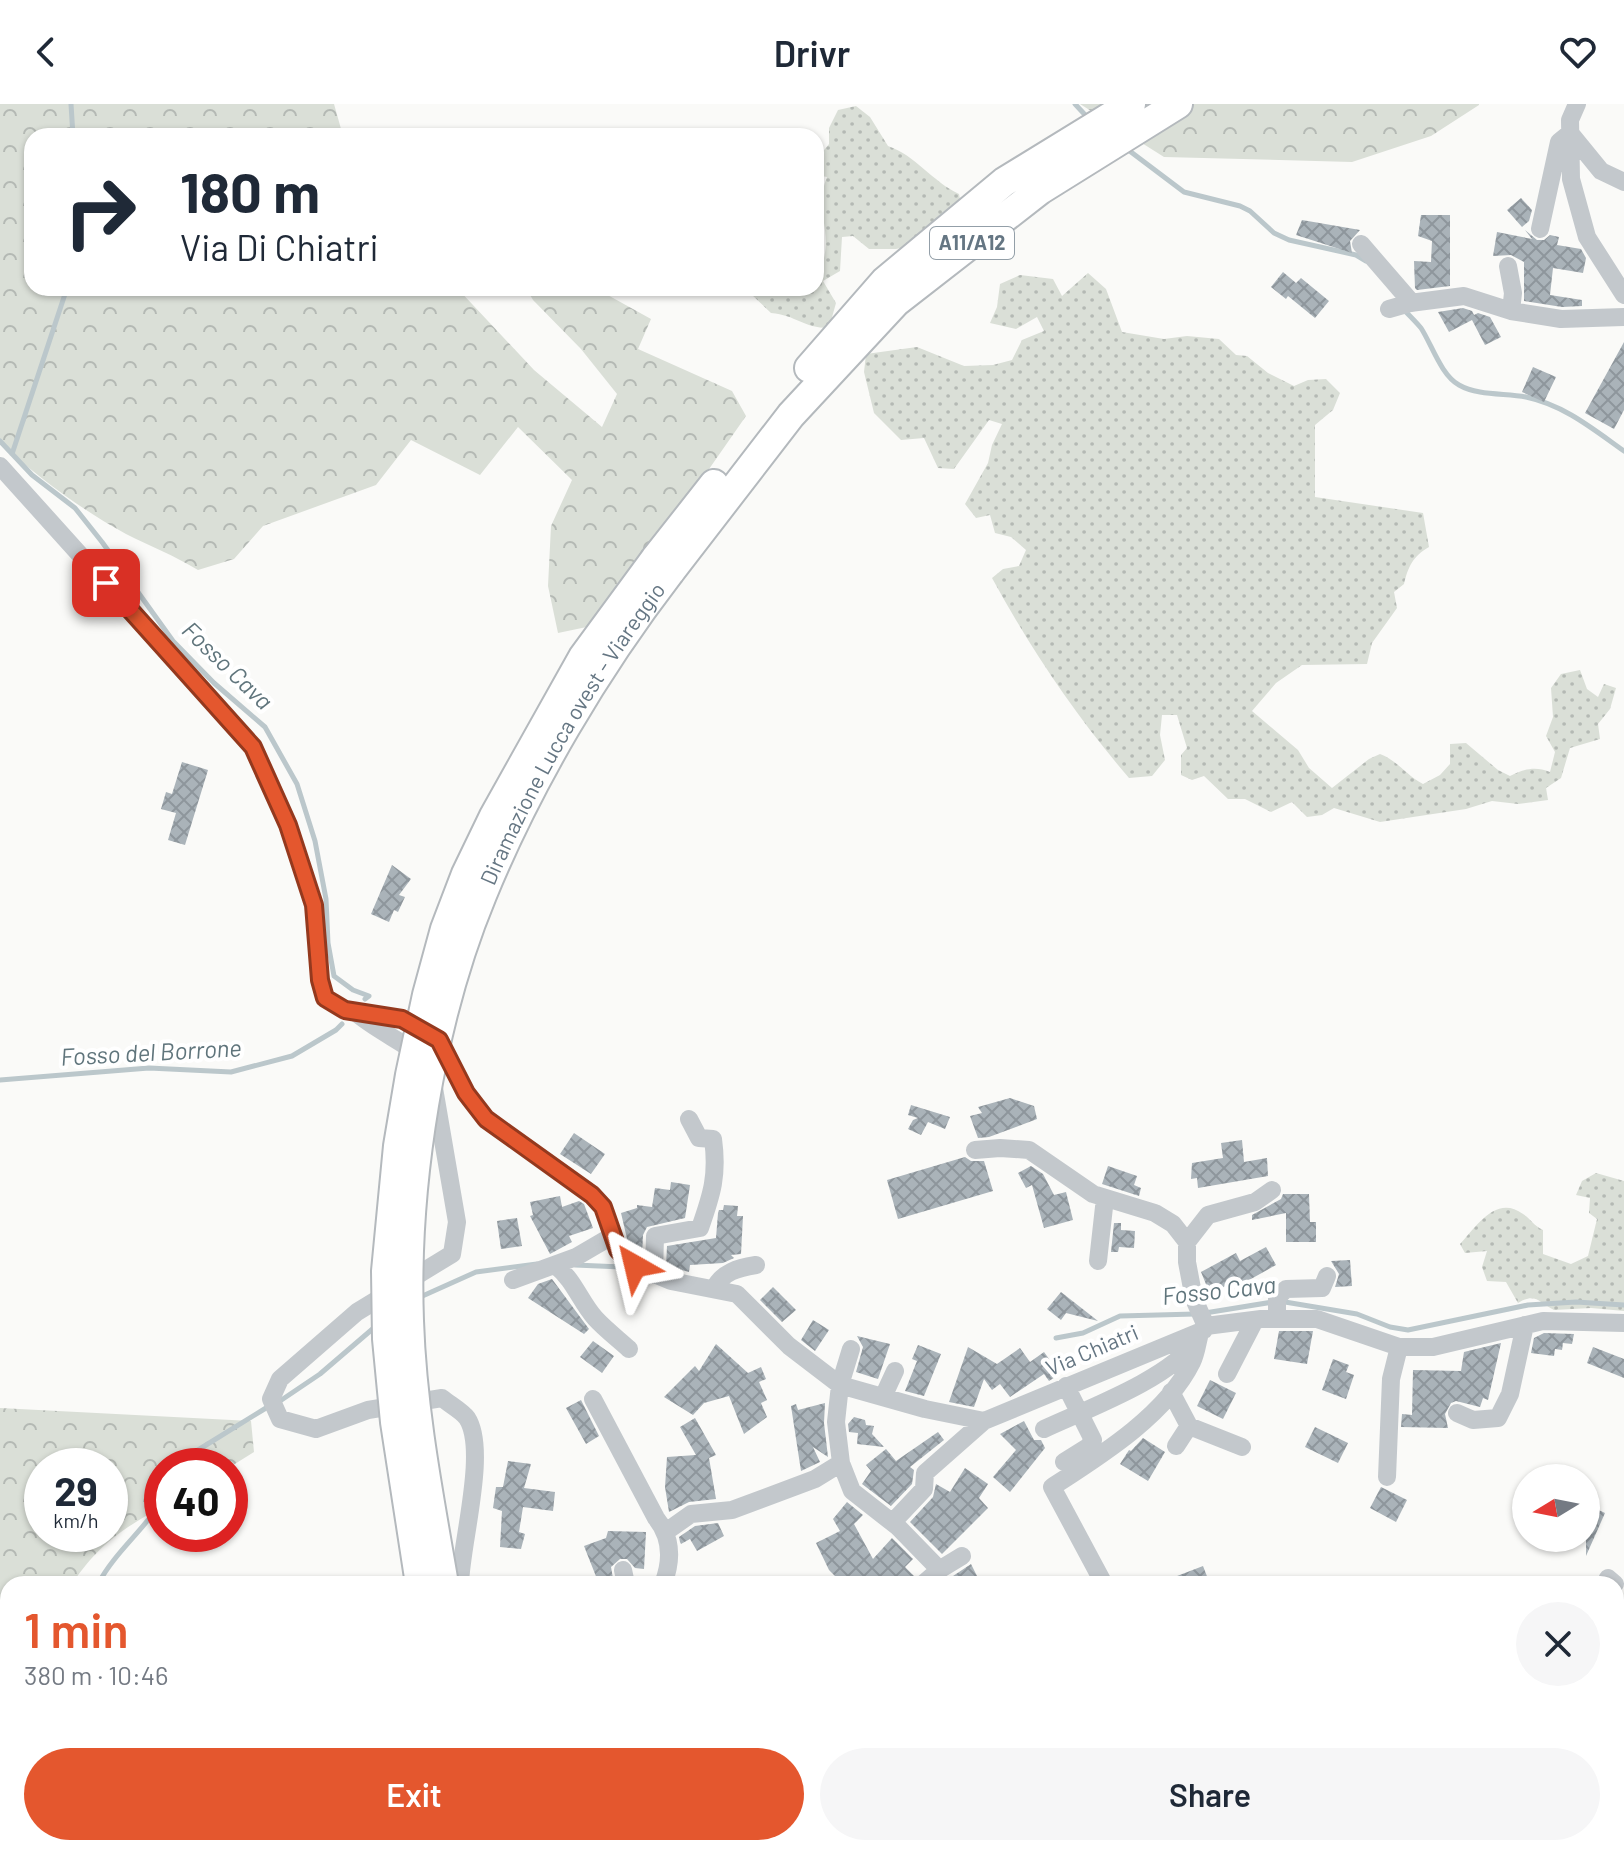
<!DOCTYPE html>
<html lang="en">
<head>
<meta charset="utf-8">
<style>
	body { margin:0; font-family:Barlow,sans-serif; background:#f6f6f7; color:#1f2937; height:100vh; display:flex; flex-direction:column; font-size:30px; white-space:nowrap }
	* { box-sizing:border-box; margin:0 }
	p { font-size:26px; color:#747a83 }
	.icon { flex:none; width:44px; height:44px; fill:none; stroke:currentColor; stroke-width:2; stroke-linecap:round; stroke-linejoin:round }
	.map { position:relative; flex:1; overflow:hidden }
	.sheet { position:absolute; left:0px; top:1472px; width:1624px; height:280px; display:flex; flex-direction:column; background:#fff; border-radius:24px 24px 0 0; box-shadow:0 2px 6px #0004 }
	.sheet>* { flex:none }
	.banner { position:absolute; left:24px; top:24px; width:800px; height:168px; border-radius:24px; box-shadow:0 2px 6px #0004; background:#fff; color:#1f2937; overflow:hidden }
	.needle { width:52px; rotate:260deg }
	.buttons { position:absolute; left:1512px; top:1360px; display:grid; gap:16px }
	.buttons a { display:grid; place-items:center; width:88px; height:88px; border-radius:50%; background:#fff; box-shadow:0 2px 6px #0004; font-size:40px }
	.speed { position:absolute; left:24px; top:1344px; display:flex; gap:16px; font-size:40px; font-weight:700; text-align:center }
	.speed>* { display:grid; place-content:center; width:104px; height:104px; border-radius:50%; background:#fff; box-shadow:0 2px 6px #0004; line-height:1 }
	.speed small { font-size:20px; font-weight:400 }
	.speed .limit { border:12px solid #d22; background:#fff; color:#111 }
	.pin { position:absolute; display:grid; place-items:center; width:68px; height:68px; color:#fff; margin:-34px; border-radius:16px; box-shadow:0 4px 12px #0006 }
	.me { position:absolute; width:88px; margin:-44px; rotate:323deg; stroke-linejoin:round; filter:drop-shadow(0 0 6px #0008) }
	.turn { display:flex; align-items:center; gap:28px; height:168px; padding:0 24px; font-size:36px }
	.turn .icon { width:104px; height:104px; stroke-width:2.5 }
	.turn b { display:block; font-size:56px; line-height:68px }
	.round { display:grid; place-items:center; flex:none; width:84px; height:84px; border-radius:42px; background:#f6f6f7 }
	.headline { display:flex; align-items:center; justify-content:space-between; height:136px; padding:0 24px }
	h1 { font-size:48px; font-weight:600; line-height:60px; color:#e4572e }
	.action { display:flex; gap:16px; margin-top:auto; padding:16px 24px }
	.action a { flex:1; height:92px; border-radius:48px; background:#e4572e; color:#fff; font-size:32px; font-weight:600; line-height:92px; text-align:center }
	.action a+a { background:#f6f6f7; color:#1f2937 }
	header { display:flex; justify-content:space-between; align-items:center; height:104px; padding:0 24px; background:#fff; font-size:36px; font-weight:600 }
	.map>svg:first-child { display:block }
	.grass { fill:url(#grass-dots) }
	.forest { fill:url(#forest-crowns); fill-rule:evenodd }
	.lines { fill:none; stroke-linecap:round; stroke-linejoin:round }
	.stream { stroke:#bbc7cb; stroke-width:5 }
	.building { fill:url(#building-cross-hatch) }
	.highway-casing { stroke:#b4b9bd; stroke-width:32 }
	.minor { stroke:#c3c8cc; stroke-width:18 }
	.highway { stroke:#fff; stroke-width:28 }
	.highway-bridge-casing { stroke:#b4b9bd; stroke-width:32; stroke-linecap:butt }
	.highway-bridge { stroke:#fff; stroke-width:28 }
	.route-casing { stroke:#94391e; stroke-width:20 }
	.route { stroke:#e4572e; stroke-width:14 }
	.labels { text-anchor:middle; stroke-width:8; stroke-linejoin:round; paint-order:stroke }
	.shield { fill:#fff; stroke:#939fa8; stroke-width:2 }
	.shield-label { font-size:20px; font-weight:bold; fill:#657683 }
	.street-label { font-size:22px; fill:#657683; stroke:#fff }
	.water-label { font-size:24px; font-style:italic; fill:#60757c; stroke:#fff }
</style>
</head>
<body>
<header><svg class="icon" aria-label="back" viewBox="0 0 24 24"><path d="M15 5l-7 7 7 7"/></svg>Drivr<svg class="icon" aria-label="heart" viewBox="0 0 24 24"><path d="M12 20l-8-8c-3-5 5-10 8-4 3-6 11-1 8 4z"/></svg></header>
<div class="map">
<svg width="1624" height="1752" viewBox="0 0 1624 1752">
	<defs>
		<pattern id="grass-dots" width="8" height="8" patternUnits="userSpaceOnUse" patternTransform="scale(2)"><rect width="8" height="8" fill="#dadfd7"/><path d="M2 2h.1M6 6h.1" fill="none" stroke="#b4b9b4" stroke-width="1.8" stroke-linecap="round"/></pattern>
		<pattern id="forest-crowns" width="20" height="18" patternUnits="userSpaceOnUse" patternTransform="scale(2)"><rect width="20" height="18" fill="#dadfd7"/><path d="M2 6a3 3 0 1 1 6 0M12 15a3 3 0 1 1 6 0" fill="none" stroke="#b4b9b4"/></pattern>
		<pattern id="building-cross-hatch" width="8" height="8" patternUnits="userSpaceOnUse" patternTransform="scale(2)"><rect width="8" height="8" fill="#aab3b9"/><path d="M0 0l8 8M0 8l8-8" fill="none" stroke="#8e969c"/></pattern>
	</defs>
	<rect width="100%" height="100%" fill="#fafaf8"/>
	<path class="grass" d="M856 2 870 13 888 42C915 51 933 78 959 90L962 106 918 140 896 145H869L853 132 842 133 840 167 823 177 836 199 829 224C803 224 796 211 771 209L752 191 740 184H774L779 191 785 184H816V159L824 154C831 123 814 105 827 73L816 71V56L829 40V24L838 6Z
		M1088 169 1106 185 1122 228 1164 235 1187 232 1219 235 1236 251 1247 252 1268 269 1294 282 1308 276 1326 275 1340 289 1333 306 1315 321V393L1423 409 1429 443C1413 452 1408 463 1404 480L1394 488 1397 504 1372 539 1367 560 1302 561 1276 579 1252 607 1298 646 1309 664 1332 684 1369 655 1380 650C1398 657 1406 671 1423 680L1440 671 1450 660V640L1466 639 1498 666 1510 672C1524 665 1535 662 1550 668L1555 648 1546 632 1553 613 1551 584 1561 570 1580 566 1587 585 1598 593 1604 580 1616 584 1610 605 1598 620 1600 635 1570 644 1561 674 1546 684 1548 696 1518 700 1492 697 1466 705 1380 718 1334 704 1322 711 1307 713 1292 698 1271 708 1245 695H1228L1204 672 1192 676 1181 671V651L1187 644 1177 611H1162L1160 631 1165 656 1152 672 1129 674C1075 611 1032 547 992 474L1003 465 1019 462 1026 446 1011 433 995 429 990 411 976 414 965 400 988 359 992 341 1002 320 989 316 954 365 938 364 924 334 901 336 874 309 864 268 866 250 917 243 964 262 993 261 1012 256 1022 236 1044 227 1037 213 1016 225 990 219 997 203 1000 180 1020 171 1053 175 1062 192Z
		M1596 1069 1624 1077V1207L1591 1204 1554 1206C1539 1198 1535 1188 1518 1199L1506 1178 1487 1177 1482 1163 1487 1147 1465 1149 1460 1140C1476 1123 1496 1090 1523 1110 1531 1115 1533 1121 1543 1126V1150L1571 1160 1588 1152 1597 1115 1589 1109 1590 1094 1576 1091 1582 1077Z"/>
	<path class="forest" d="M0 0H334L343 32H32V184H457L534 266 602 323 617 290 581 245 533 196 526 184H595L651 215 638 245 732 287 746 312 601 520 558 529 548 482 551 422 572 376 518 323 480 371 411 336 376 381 263 422 234 455 198 466C175 452 150 442 126 430 80 405 40 374 0 340Z
		M1080 0H1479V1L1431 32 1352 58 1164 53Z
		M0 1304 251 1317 254 1348 230 1363 162 1362V1403C122 1425 98 1441 72 1480H8V1744H109V1752H0ZM42 1362H110V1430H42Z
		M315 1744H545L542 1752H328Z
		M969 1744H1056L1063 1752H963Z"/>
	<g class="lines">
		<path class="stream" d="M71 0 73 32
			M1075 0 1088 14
			M1127 45 1184 88 1240 102 1250 107 1274 129 1289 136 1356 151 1366 157
			M1404 206C1410 212 1416 218 1421 224 1432 241 1441 271 1459 281 1478 292 1505 289 1526 293 1564 301 1593 325 1624 347
			M0 337 32 371 75 404 102 438 173 537 214 579 265 623 297 680 315 737 326 795 328 839 334 872 353 886 369 892 365 895
			M12 350 67 184
			M0 976 149 964 231 968 292 952 336 926 342 920
			M575 1161 622 1163
			M418 1194 476 1168 537 1160
			M1205 1209 1279 1197 1357 1210 1390 1223 1408 1226 1528 1201 1576 1198 1624 1201
			M1056 1234 1083 1229 1120 1212 1195 1210
			M277 1299 320 1270 376 1222
			M187 1362 198 1346 266 1304
			M98 1480C115 1448 143 1427 162 1397
			M0 1627 8 1619"/>
	</g>
	<path class="building" d="M1521 94 1532 106 1529 117 1522 123 1507 106Z
		M1421 111H1450V182L1417 186 1415 184 1414 157 1431 158 1432 137 1418 132Z
		M1302 116 1360 126 1350 137 1352 149 1296 131Z
		M1525 126 1537 136H1544L1550 131 1559 133 1557 141 1581 145 1586 154 1583 169 1553 164 1550 191 1582 196V202L1562 203 1524 197V158L1511 151 1493 152 1497 128 1532 135Z
		M1283 168 1296 179 1301 174 1329 197 1315 214 1288 192 1286 195 1271 183Z
		M1463 204 1472 207 1474 211 1478 209 1490 213 1501 233 1485 241 1472 216 1449 228 1438 208Z
		M1624 238V306L1614 325 1585 309Z
		M1533 263 1556 273 1544 298 1522 288Z
		M182 658 208 666 185 741 168 736 176 709 161 705 166 688 172 690Z
		M392 761 411 775 399 791 405 793 398 808 394 806 389 818 371 810Z
		M1010 994 1034 1002 1037 1015 989 1033 978 1034 970 1012 982 1009 978 1003Z
		M911 1001 950 1013 945 1025 928 1018 921 1031 908 1025 913 1016 918 1014 908 1011Z
		M574 1029 605 1050 591 1070 560 1050Z
		M1242 1036 1244 1058 1267 1054 1268 1072 1198 1084 1197 1074 1191 1075 1192 1059 1223 1054 1221 1039Z
		M965 1053 971 1057H984L993 1087 898 1115 887 1076Z
		M1031 1062 1043 1070 1054 1091 1066 1088 1073 1116 1044 1124 1032 1081 1026 1084 1018 1069Z
		M1108 1062 1137 1072 1134 1081 1141 1084 1139 1092 1102 1080Z
		M671 1078 690 1081 685 1114 647 1123 643 1131 642 1152 628 1139 621 1109 637 1104V1101L652 1103 655 1084 670 1086Z
		M1283 1090H1309L1310 1118H1316V1138H1286V1109L1252 1116V1111L1281 1095Z
		M560 1092 562 1103 579 1097 584 1100 593 1124 569 1132 572 1138 550 1150 530 1112 533 1111 530 1098Z
		M724 1101 738 1102 737 1112H743L741 1150 731 1151 734 1154 723 1159 690 1161 689 1168 666 1162 667 1142 716 1134 718 1109 719 1106H723Z
		M517 1114 522 1142 501 1145 497 1117Z
		M1114 1119H1121V1126L1135 1127 1134 1144 1119 1143 1118 1148H1111Z
		M1266 1143 1276 1161 1242 1180 1239 1175 1210 1190 1201 1168 1236 1149 1240 1157Z
		M1350 1156 1352 1182 1335 1183 1339 1170 1331 1157Z
		M552 1175 589 1225 584 1230 528 1194 538 1180Z
		M773 1183 796 1206 782 1218 760 1196Z
		M1061 1188 1098 1217 1066 1209 1061 1216 1047 1205Z
		M813 1216 829 1226 815 1247 801 1236Z
		M1279 1227H1313L1307 1260 1274 1255Z
		M1544 1229 1574 1230 1572 1240 1563 1239 1562 1246 1555 1245 1554 1252 1531 1249 1534 1234Z
		M857 1232 890 1240 878 1275 856 1268 863 1243Z
		M593 1237 614 1252 602 1269 580 1253Z
		M1501 1239 1488 1296 1483 1294 1480 1303 1456 1297 1451 1299 1445 1310 1448 1324 1401 1323 1402 1310 1412 1311 1413 1266 1461 1267 1464 1248Z
		M716 1240 748 1269 761 1263 766 1275 759 1278 767 1296 761 1299 767 1313 744 1330 729 1292 704 1299 693 1311 664 1293 695 1262 699 1267Z
		M918 1241 941 1250 924 1292 905 1287 917 1257 912 1255Z
		M968 1243 997 1260 1020 1244 1030 1258 1044 1248 1060 1270 1049 1277 1044 1270 1010 1293 1000 1280 992 1286 984 1275 974 1303 949 1298Z
		M1593 1243 1624 1255V1274L1587 1259Z
		M1333 1255 1349 1261 1346 1268 1354 1271 1346 1295 1322 1286Z
		M1210 1276 1236 1289 1223 1315 1197 1302Z
		M581 1296 599 1332 586 1340 566 1304Z
		M825 1299 824 1319 828 1353 813 1343 820 1358 801 1367 791 1302 796 1300 798 1306Z
		M854 1313 865 1316 866 1321 874 1322 872 1330 884 1343 857 1340 858 1329 849 1328 848 1320Z
		M695 1314 716 1351 709 1354 716 1395 689 1398 669 1408 665 1383 667 1353 696 1351 680 1323Z
		M1024 1317 1034 1336H1041L1045 1344 1010 1388 993 1373 1016 1346 1000 1330Z
		M1315 1323 1348 1339 1338 1359 1305 1343Z
		M938 1328 944 1336 910 1363 914 1366 912 1380 891 1402 862 1380 871 1367 866 1361 886 1345 896 1357Z
		M1143 1334 1165 1348 1148 1377 1120 1360 1129 1346 1131 1347Z
		M508 1357 531 1360 524 1384 555 1388 553 1407 523 1403 519 1428 525 1430 521 1445 500 1443 502 1407 493 1404 496 1383H503Z
		M965 1364 988 1380 979 1394 988 1404 942 1450 910 1418 933 1393 936 1380 950 1388Z
		M1381 1383 1407 1396 1396 1418 1370 1404Z
		M847 1398 863 1411 854 1420 873 1455 892 1434 913 1455 905 1463 914 1472 911 1480H843L829 1466 816 1439 840 1427 833 1415Z
		M1586 1400 1605 1409 1586 1452Z
		M718 1419 724 1432 697 1447 690 1435 681 1440 680 1438 679 1433 695 1422Z
		M608 1427 646 1428 644 1465 635 1464 627 1455H620L611 1463 614 1480H599L584 1442 606 1434Z
		M971 1460 981 1480H948L950 1474Z
		M1203 1462 1210 1480H1159V1479Z"/>
	<g class="lines">
		<g class="highway-casing">
			<path id="highway" d="M809 264 885 177 1004 78 1131 0
				M655 455 714 380
				M670 468 791 311 896 198 1040 86 1178 0
				M459 1744 460 1752
				M493 1744 494 1752"/>
		</g>
		<path class="minor" d="M1577 0 1570 16 1571 75 1587 133 1624 191
			M1540 125 1559 38 1570 29 1601 67 1624 78
			M1361 140 1412 199
			M1508 162 1513 189 1511 207
			M1389 205 1410 199 1464 192 1511 207 1561 215 1624 213
			M0 362 253 643 288 721 314 801 320 876 325 894 345 906 402 915 439 936 466 989 486 1015 592 1091 603 1103 618 1146 635 1162 671 1177 737 1190 789 1242 840 1281 925 1305 984 1317 1204 1226 1206 1222 1261 1215H1317L1399 1243H1433L1543 1217 1624 1219
			M355 908C376 926 400 936 422 953
			M434 984 457 1118 452 1150 357 1208 280 1275 271 1295 280 1315 316 1325 368 1306 442 1294C449 1300 462 1307 467 1314 488 1346 461 1439 460 1480
			M975 1046 1000 1044 1029 1046 1093 1090 1155 1109 1173 1120 1187 1138V1158L1194 1195 1206 1222
			M1187 1138 1208 1111 1255 1098 1272 1086
			M1098 1157 1105 1094
			M556 1162C574 1176 580 1197 595 1214 605 1225 618 1235 629 1245
			M654 1171 655 1132 700 1124C712 1090 718 1071 713 1035L699 1034 689 1015
			M513 1176 576 1153 612 1132
			M714 1185C722 1168 738 1164 756 1161
			M1277 1215V1194L1286 1185 1322 1184 1327 1172
			M851 1245 840 1281 836 1318 841 1359 852 1387 898 1423 935 1461 939 1466 936 1480
			M1227 1270 1255 1216
			M1171 1288 1189 1322 1242 1343
			M883 1293 895 1267
			M593 1295 656 1414C672 1434 672 1457 663 1480
			M1457 1309 1473 1316 1498 1314 1510 1290 1525 1221
			M1044 1325C1087 1305 1169 1275 1196 1237
			M1176 1342 1189 1322
			M1064 1358 1088 1343 1093 1336 1066 1282
			M1387 1373 1391 1275 1399 1243
			M893 1418 924 1385 925 1369 984 1317
			M667 1427 691 1410 732 1406 815 1375 841 1359
			M623 1466 626 1480
			M923 1480 939 1466 962 1452
			M1104 1480 1052 1383C1100 1352 1166 1311 1192 1258 1196 1250 1197 1241 1199 1233
			M1605 1480 1608 1474 1615 1480
			M1616 1628 1624 1617
			M1616 1666 1617 1668
			M1622 1738 1624 1752"/>
		<use href="#highway" class="highway"/>
		<g class="highway-bridge-casing">
			<g id="highway-bridge">
				<path d="M420 1480 395 1318 387 1235 386 1167 398 1042 410 971 427 891 445 825 466 770 494 712 583 553 655 455"/>
				<path id="s1" d="M444 1480C429 1393 412 1306 409 1217 404 1082 430 916 482 791 528 679 596 564 670 468"/>
			</g>
		</g>
		<use href="#highway-bridge" class="highway-bridge"/>
	</g>
	<g class="lines">
		<g class="route-casing">
			<path id="route" d="M106 479 253 643 288 721 314 801 320 876 325 894 345 906 402 915 439 936 466 989 486 1015 592 1091 603 1103 618 1146 635 1162"/>
		</g>
		<use href="#route" class="route"/>
	</g>
	<g class="labels">
		<rect class="shield" x="930" y="123" width="84" height="32" rx="6"/>
		<g class="shield-label">
			<text x="972" y="146">A11/A12</text>
		</g>
		<g class="street-label">
			<text dy="8" stroke="none"><textPath href="#s1" startOffset="886">Diramazione Lucca ovest - Viareggio</textPath></text>
			<text transform="translate(1092 1246) rotate(-23)" y="8">Via Chiatri</text>
		</g>
		<g class="water-label">
			<text transform="translate(227 562) rotate(44)" y="8">Fosso Cava</text>
			<text transform="translate(151 949) rotate(-3)" y="8">Fosso del Borrone</text>
			<text transform="translate(1219 1187) rotate(-6)" y="8">Fosso Cava</text>
		</g>
	</g>
</svg>
<div class="buttons">
<a><svg class="needle" viewBox="-14 -14 28 28"><path d="M0-13l5 13h-10z" fill="#e53935"/><path d="M0 13l5-13h-10z" fill="#747a83"/></svg></a>
</div>
<div class="speed"><div>29<small>km/h</small></div><div class="limit">40</div></div>
<div class="pin" style="left:106px;top:479px;background:#d93025"><svg class="icon" aria-label="arrive" viewBox="0 0 24 24"><path d="M6 21V4h12l-3 4 3 4H6"/></svg></div>
<svg class="me" style="left:635px;top:1162px" viewBox="-20 -20 40 40"><path d="M0-17L14 15 0 8-14 15z" fill="#e4572e" stroke="#fff" stroke-width="4"/></svg>
<div class="banner">
<div class="turn"><svg class="icon" aria-label="right" viewBox="0 0 24 24"><path d="M7 20v-9h11M14 6l5 5-5 5"/></svg><div><b>180 m</b>Via Di Chiatri</div></div>
</div>
<section class="sheet">
<div class="headline"><div><h1>1 min</h1><p>380 m · 10:46</p></div><a class="round"><svg class="icon" aria-label="close" viewBox="0 0 24 24"><path d="M6 6l12 12M18 6L6 18"/></svg></a></div>
<div class="action"><a>Exit</a><a>Share</a></div>
</section>
</div>
</body>
</html>
